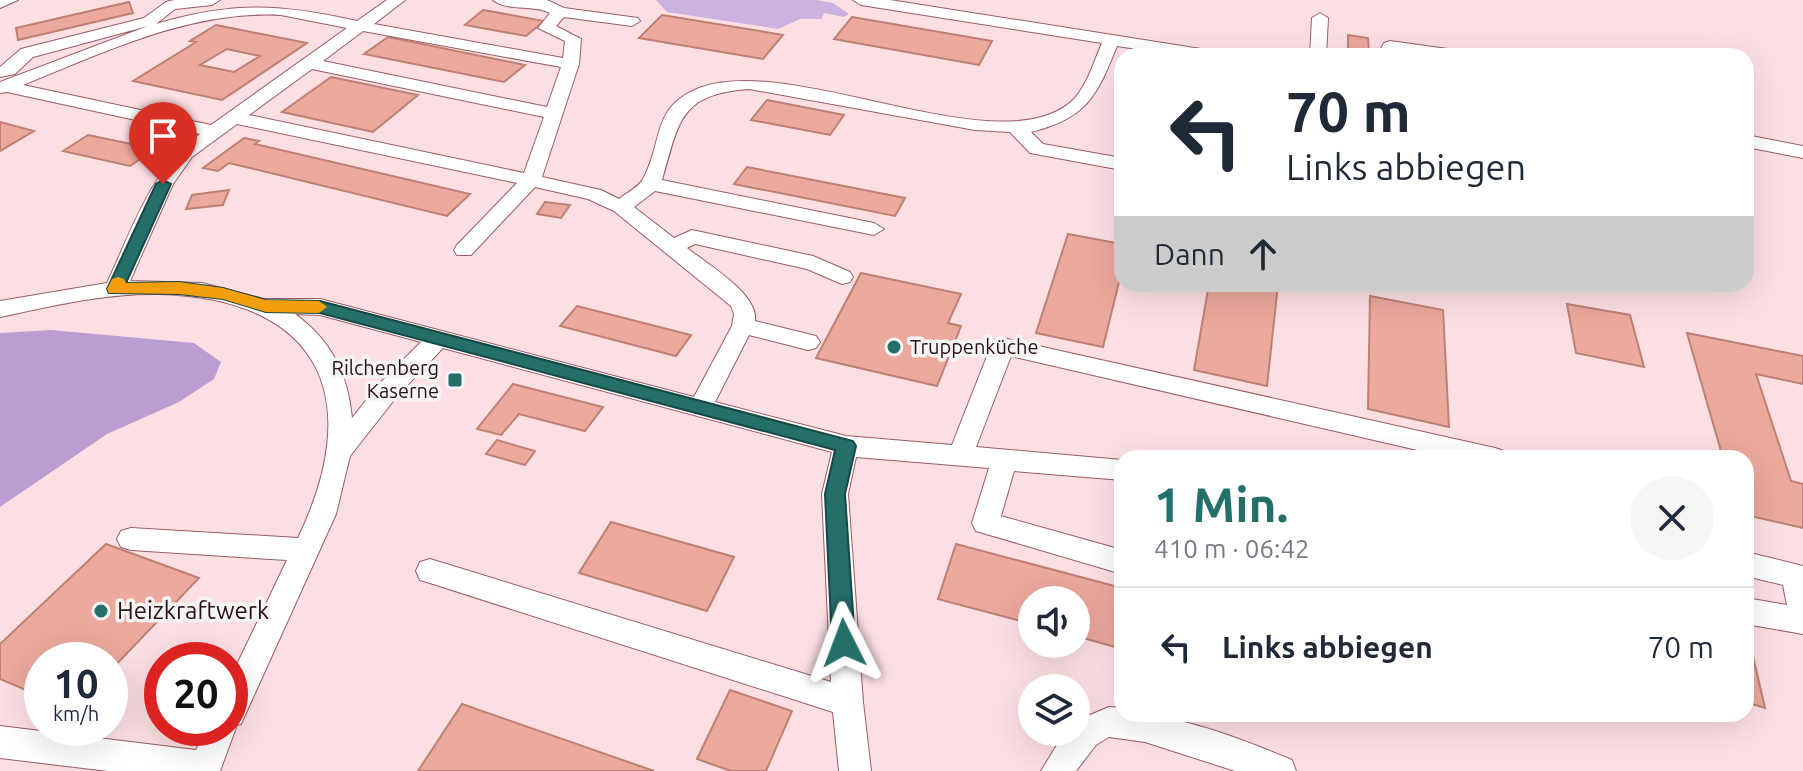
<!DOCTYPE html>
<html lang="de">
<head>
<meta charset="utf-8">
<style>
	body { margin:0; font-family:Ubuntu,sans-serif; background:#f6f6f7; color:#1f2937; height:100vh; display:flex; flex-direction:column; font-size:30px; white-space:nowrap }
	* { box-sizing:border-box; margin:0 }
	p { font-size:26px; color:#747a83 }
	.icon { flex:none; width:44px; height:44px; fill:none; stroke:currentColor; stroke-width:2; stroke-linecap:round; stroke-linejoin:round }
	.map { position:relative; flex:1; overflow:hidden }
	.panel { position:absolute; left:1114px; top:450px; width:640px; height:272px; display:flex; flex-direction:column; background:#fff; border-radius:24px; box-shadow:0 8px 32px #0002 }
	.panel>* { flex:none }
	.banner { position:absolute; left:1114px; top:48px; width:640px; height:244px; border-radius:24px; box-shadow:0 8px 32px #0002; background:#fff; color:#1f2937; overflow:hidden }
	.buttons { position:absolute; left:1018px; top:586px; display:grid; gap:16px }
	.buttons a { display:grid; place-items:center; width:72px; height:72px; border-radius:50%; background:#fff; box-shadow:0 8px 32px #0002; font-size:40px }
	.speed { position:absolute; left:24px; top:642px; display:flex; gap:16px; font-size:40px; font-weight:700; text-align:center }
	.speed>* { display:grid; place-content:center; width:104px; height:104px; border-radius:50%; background:#fff; box-shadow:0 8px 32px #0002; line-height:1 }
	.speed small { font-size:20px; font-weight:400 }
	.speed .limit { border:12px solid #d22; background:#fff; color:#111 }
	.pin { position:absolute; display:grid; place-items:center; width:68px; height:68px; color:#fff; margin:-82px -34px; border-radius:50% 50% 50% 0; rotate:-45deg; box-shadow:0 0 8px #0007 }
	.pin .icon { rotate:45deg }
	.me { position:absolute; width:88px; margin:-44px; rotate:357deg; stroke-linejoin:round; filter:drop-shadow(0 0 6px #0008) }
	.turn { display:flex; align-items:center; gap:28px; height:168px; padding:0 40px; font-size:36px }
	.turn .icon { width:104px; height:104px; stroke-width:2.5 }
	.turn b { display:block; font-size:56px; line-height:68px }
	.then { display:flex; align-items:center; height:76px; padding:0 40px; background:#0003; gap:16px; font-size:30px }
	.round { display:grid; place-items:center; flex:none; width:84px; height:84px; border-radius:42px; background:#f6f6f7 }
	.summary { display:flex; align-items:center; justify-content:space-between; height:136px; padding:0 40px }
	h1 { font-size:48px; font-weight:700; line-height:60px; color:#256f6b }
	ul { padding:0; list-style:none }
	li { display:flex; align-items:center; gap:24px; height:120px; padding:0 40px; border-top:2px solid #e0e1e3 }
	li div { flex:1 }
	li b { display:block; font-size:30px }
	li em { font-style:normal }
	.map>svg:first-child { display:block }
	.green { fill:#ccb3df }
	.forest { fill:#bb9dd2 }
	.building { fill:#eca99d; stroke:#bf8074; stroke-width:2; fill-rule:evenodd }
	.lines { fill:none; stroke-linecap:round; stroke-linejoin:round }
	.minor-casing { stroke:#9a5c65; stroke-width:2 }
	.minor { fill:#fff; fill-rule:evenodd }
	.route { fill:#256f6b; stroke:#184846; stroke-width:2 }
	.slow { fill:#f59e0b }
	.poi-dot { fill:#256f6b; stroke:#f4f4f4; stroke-width:3 }
	.labels { text-anchor:middle; stroke-width:7; stroke-linejoin:round; paint-order:stroke }
	.poi-label { font-size:20px; fill:#291115; stroke:#f4f4f4; text-anchor:start }
	.near-poi-label { font-size:24px; fill:#291115; stroke:#f4f4f4; text-anchor:start }
</style>
</head>
<body>
<div class="map">
<svg width="1803" height="771" viewBox="0 0 1803 771">
	<rect width="100%" height="100%" fill="#fcdfe2"/>
	<path class="green" d="M656 0H816L833 3 849 14 844 17 824 13 822 19H800L778 29 667 12Z"/>
	<path class="forest" d="M51 330 194 343 221 362 214 379 179 402 107 434 0 507V333Z"/>
	<path class="building" d="M129 2 133 13 18 40 16 28Z
		M483 10 544 21 526 36 465 25Z
		M662 15 777 34 783 35 763 59 639 38Z
		M852 17 992 41 979 65 834 39Z
		M216 25 307 43 222 100 133 81 196 42 190 41ZM227 49 260 56 234 72 200 65Z
		M1348 35 1368 38 1369 54 1348 51Z
		M388 37 525 65 504 82 364 54Z
		M331 77 418 95 373 132 282 112Z
		M767 100 844 115 830 135 751 120Z
		M0 122 34 131 0 151Z
		M88 135 155 149 130 166 63 151Z
		M244 138 259 141 255 144 470 194 447 216 229 163 218 171 203 168Z
		M747 167 905 198 895 216 734 184Z
		M229 190 223 205 186 209 192 195Z
		M545 202 570 205 561 218 537 214Z
		M1068 234 1122 244V270L1103 347 1036 333Z
		M861 273 961 294 948 323 961 326 937 386 816 358Z
		M1209 284H1278L1267 386 1194 370Z
		M1370 296 1443 310 1449 427 1368 409Z
		M1567 304 1630 315 1644 367 1576 353Z
		M577 306 691 335 676 356 560 326Z
		M1687 333 1803 356V384L1756 374 1791 481 1803 484V528L1746 515V458H1723Z
		M513 384 603 407 585 431 519 414 501 435 477 429Z
		M497 440 535 451 525 465 486 454Z
		M611 522 734 557 707 611 579 573Z
		M106 544 199 578 110 671V660H42V697L0 679V644Z
		M956 544 1122 588V649L1076 636V600H1032V624L938 599Z
		M1746 638 1749 639 1765 708 1746 702Z
		M730 690 792 711 766 771H731L697 759Z
		M462 704 654 771H418Z"/>
	<g class="lines">
		<g class="minor-casing">
			<path id="minor" d="M0 0H18L0 8Z
				M174 0H220L212 5 175 9 156 24C233 1 281 4 357 21L387 0H405L374 24 563 58 565 41 538 28 550 13C533 4 508 12 493 0H547L564 8 638 18 640 21 632 26 564 17 556 26 581 39 579 64 542 177 601 190 619 199C626 193 639 187 643 179 664 141 650 106 702 87 797 54 1007 169 1075 98 1088 83 1094 61 1102 43L861 5 853 0H890L1220 52 1222 56H1183L1117 46C1097 96 1087 118 1031 132L1043 144 1122 158V170L1030 153 1010 132 975 130 749 89C679 94 679 122 662 180L874 223 884 229 874 235 655 191 634 207 674 238 692 230 813 256 850 272 853 277 850 282 842 284 807 269 695 244 687 248C707 264 759 294 755 321L816 336 820 342 816 348 808 350 749 335 715 402 846 436 952 445 991 346 995 340 1003 338 1495 448 1504 451 1508 458H1452L1011 356 976 447 1122 460V480L1014 471 1001 516 1122 550V574L976 531 972 523 989 468 856 457 848 494 863 702 871 771H839L833 712 430 583 420 580 416 571 420 562 430 559 831 682 822 494 832 452 443 348 398 395 350 456 336 514 241 724 237 725 220 771H108L0 758V726L196 750 207 728H230V679L287 560 131 550 121 547 117 539 121 531 131 528 298 538C366 397 320 298 158 294 105 293 52 306 0 317V301L107 283C132 230 151 169 200 134L7 92 0 93V82L148 26 33 57 15 74 0 77V67L21 49 144 18 166 2ZM281 15 347 28 211 125 23 85C105 52 191 10 281 15ZM363 31 561 67 547 107 323 61ZM312 69 544 117 524 173 249 115ZM237 124 517 183 457 245 454 250 457 255H471L535 187 588 199 614 211 731 306 734 314 732 326 694 397 320 299H264L202 283 130 281 173 184 192 157ZM295 314 320 315 421 342 380 383 352 418C348 374 331 340 295 314Z
				M1320 13 1328 18 1326 56H1310L1312 18Z
				M1390 41 1462 51 1470 56H1426L1395 52 1393 56H1377L1384 43Z
				M1746 135 1803 146V158L1746 147Z
				M1746 552 1803 566V634L1746 624V598L1787 605 1783 585 1746 576Z
				M1109 707 1122 708V714C1179 714 1239 738 1292 760L1296 771H1235L1145 742 1109 737 1096 745 1076 771H1041L1065 732H1076V721Z"/>
		</g>
		<use href="#minor" class="minor"/>
	</g>
	<path class="route" d="M163 180 171 184 126 283 179 282 223 288 266 300 320 301 853 441 856 446 845 494 855 643 852 650 844 653 836 650 832 643 825 494 835 450 320 313 266 312 223 299 179 294 109 293 107 289 156 184Z"/>
	<path class="slow" d="M118 277 124 279 126 283 179 282 223 288 266 300 319 301 327 307 319 313 266 312 223 299 179 294 109 293 107 289 112 279Z"/>
	<g class="poi-dot">
		<circle cx="894" cy="347" r="8"/>
		<rect x="447" y="372" width="16" height="16" rx="4"/>
		<circle cx="101" cy="611" r="8"/>
	</g>
	<g class="labels">
		<g class="poi-label">
			<text x="910" y="354">Truppenküche</text>
			<text x="439" y="375" text-anchor="end">Rilchenberg<tspan x="439" dy="23">Kaserne</tspan></text>
		</g>
		<g class="near-poi-label">
			<text x="117" y="619">Heizkraftwerk</text>
		</g>
	</g>
</svg>
<div class="buttons">
<a><svg class="icon" aria-label="sound" viewBox="0 0 24 24"><path d="M4 9h4l5-4v14l-5-4H4zM17 9q2 3 0 6"/></svg></a>
<a><svg class="icon" aria-label="layers" viewBox="0 0 24 24"><path d="M12 4l9 5-9 5-9-5zM3 14l9 5 9-5"/></svg></a>
</div>
<div class="speed"><div>10<small>km/h</small></div><div class="limit">20</div></div>
<div class="pin" style="left:163px;top:184px;background:#d93025"><svg class="icon" aria-label="arrive" viewBox="0 0 24 24"><path d="M6 21V4h12l-3 4 3 4H6"/></svg></div>
<svg class="me" style="left:844px;top:643px" viewBox="-20 -20 40 40"><path d="M0-17L14 15 0 8-14 15z" fill="#256f6b" stroke="#fff" stroke-width="4"/></svg>
<div class="banner">
<div class="turn"><svg class="icon" aria-label="left" viewBox="0 0 24 24"><path d="M17 20v-9H6M10 6l-5 5 5 5"/></svg><div><b>70 m</b>Links abbiegen</div></div>
<div class="then">Dann<svg class="icon" aria-label="ahead" viewBox="0 0 24 24"><path d="M12 20V5M6 11l6-6 6 6"/></svg></div>
</div>
<section class="panel">
<div class="summary"><div><h1>1 Min.</h1><p>410 m · 06:42</p></div><a class="round"><svg class="icon" aria-label="close" viewBox="0 0 24 24"><path d="M6 6l12 12M18 6L6 18"/></svg></a></div>
<ul>
<li><svg class="icon" aria-label="left" viewBox="0 0 24 24"><path d="M17 20v-9H6M10 6l-5 5 5 5"/></svg><div><b>Links abbiegen</b></div><em>70 m</em></li>
</ul>
</section>
</div>
</body>
</html>
